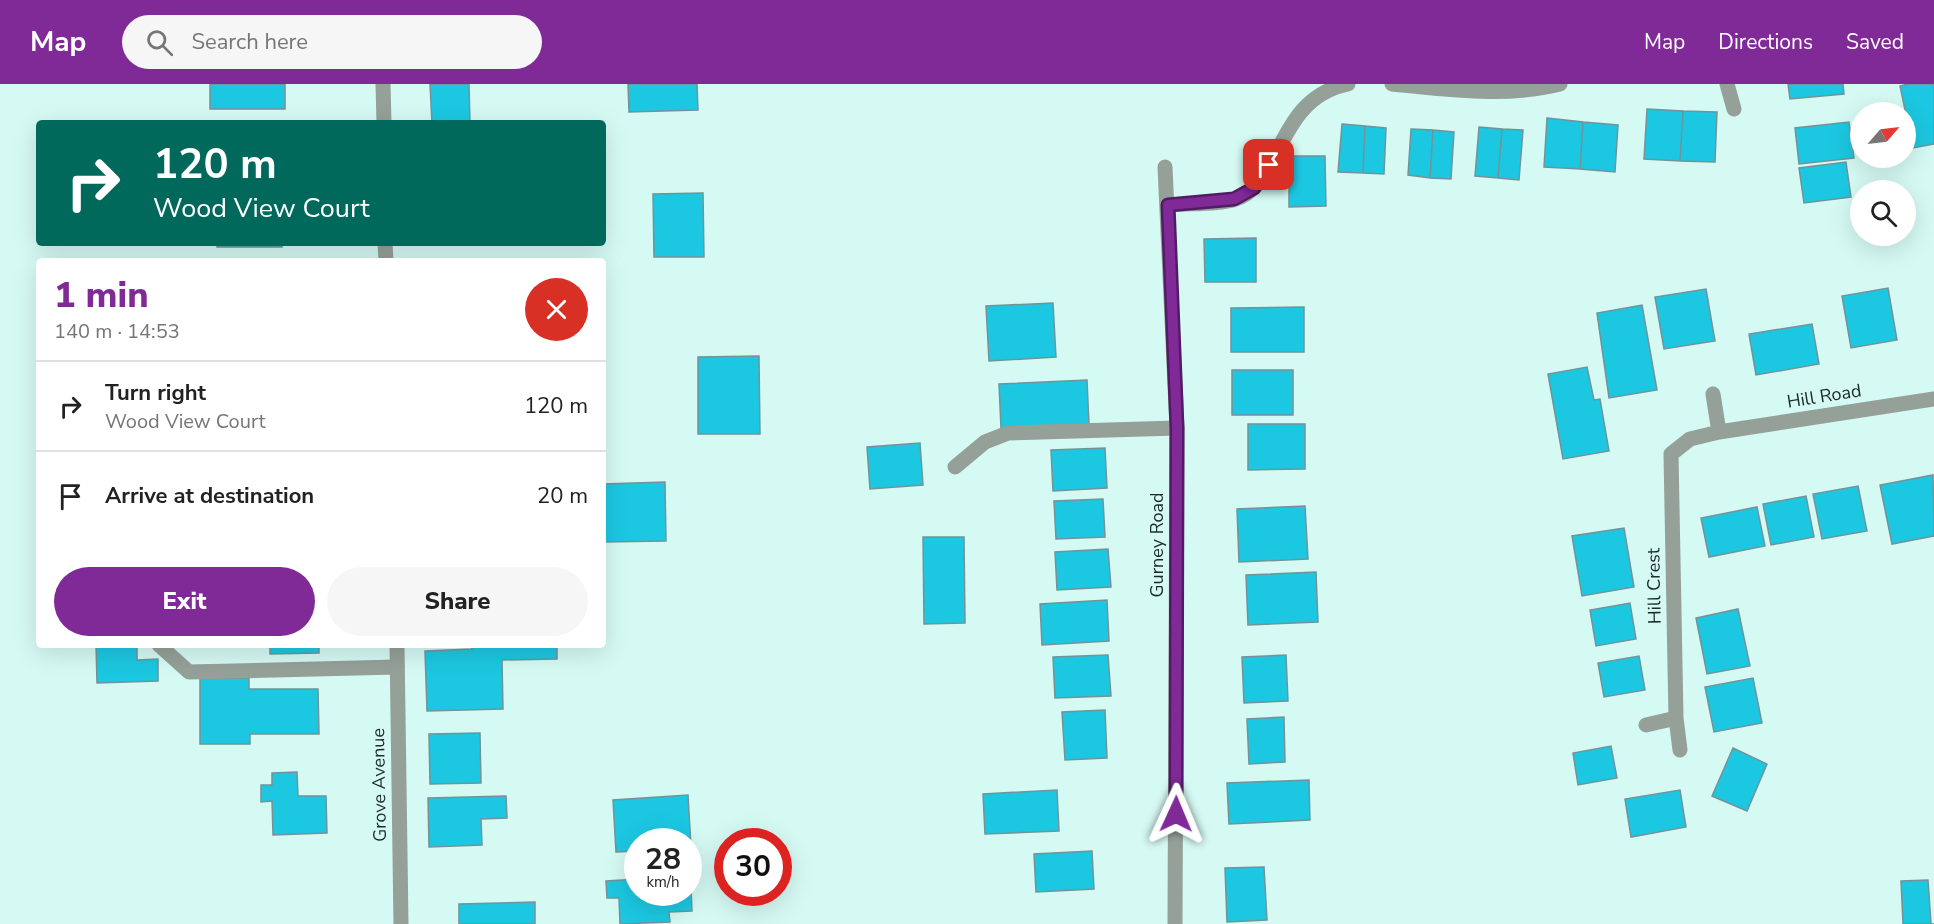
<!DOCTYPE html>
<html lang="en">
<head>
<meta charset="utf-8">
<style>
	body { margin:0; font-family:"Nunito Sans",sans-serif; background:#f6f6f6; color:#222; height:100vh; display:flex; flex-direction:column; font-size:22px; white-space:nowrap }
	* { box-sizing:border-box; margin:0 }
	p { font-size:20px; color:#767676 }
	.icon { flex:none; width:33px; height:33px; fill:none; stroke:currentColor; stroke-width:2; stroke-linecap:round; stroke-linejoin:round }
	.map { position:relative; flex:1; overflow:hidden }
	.side { position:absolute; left:36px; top:174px; width:570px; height:390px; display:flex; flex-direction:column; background:#fff; border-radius:6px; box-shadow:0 6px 24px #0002 }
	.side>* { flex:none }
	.banner { position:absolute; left:36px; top:36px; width:570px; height:126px; border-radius:6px; box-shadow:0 6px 24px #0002; background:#00695c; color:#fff; overflow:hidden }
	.needle { width:39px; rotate:62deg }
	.controls { position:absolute; left:1850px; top:18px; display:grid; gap:12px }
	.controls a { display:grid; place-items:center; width:66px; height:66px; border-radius:50%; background:#fff; box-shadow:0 6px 24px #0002; font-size:30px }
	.speed { position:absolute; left:624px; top:744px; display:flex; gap:12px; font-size:30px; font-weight:700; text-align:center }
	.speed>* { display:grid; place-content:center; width:78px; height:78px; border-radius:50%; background:#fff; box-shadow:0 6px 24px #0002; line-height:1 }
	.speed small { font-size:15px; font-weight:400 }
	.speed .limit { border:9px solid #d22; background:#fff; color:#111 }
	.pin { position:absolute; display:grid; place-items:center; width:51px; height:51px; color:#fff; margin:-26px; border-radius:12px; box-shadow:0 3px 9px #0006 }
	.me { position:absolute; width:66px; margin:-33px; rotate:1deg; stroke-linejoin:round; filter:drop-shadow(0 0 4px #0008) }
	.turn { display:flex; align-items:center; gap:21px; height:126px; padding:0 18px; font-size:27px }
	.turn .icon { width:78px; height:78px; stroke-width:2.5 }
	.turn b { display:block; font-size:42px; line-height:51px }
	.round { display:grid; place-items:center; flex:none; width:63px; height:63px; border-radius:32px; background:#f6f6f6 }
	.overview { display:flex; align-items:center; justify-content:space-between; height:102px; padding:0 18px }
	h1 { font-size:36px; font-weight:800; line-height:45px; color:#802a98 }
	.primary-button { display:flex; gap:12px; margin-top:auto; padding:12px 18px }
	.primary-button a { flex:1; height:69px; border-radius:36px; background:#802a98; color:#fff; font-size:24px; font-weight:800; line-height:69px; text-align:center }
	.primary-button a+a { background:#f6f6f6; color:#222 }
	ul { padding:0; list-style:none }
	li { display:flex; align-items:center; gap:18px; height:90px; padding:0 18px; border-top:2px solid #e0e0e0 }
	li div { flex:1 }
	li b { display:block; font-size:22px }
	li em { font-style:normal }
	header { display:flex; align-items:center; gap:36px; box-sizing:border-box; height:84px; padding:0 30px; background:#802a98; color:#fff }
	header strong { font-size:28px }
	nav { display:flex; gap:33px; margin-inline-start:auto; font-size:21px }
	.search { width:420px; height:54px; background:#f6f6f6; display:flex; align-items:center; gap:15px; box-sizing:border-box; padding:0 21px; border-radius:33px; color:#767676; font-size:22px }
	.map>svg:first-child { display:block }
	.building { fill:#1cc7e1; stroke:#739399; stroke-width:1.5 }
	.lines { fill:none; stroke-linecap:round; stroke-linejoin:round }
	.service { stroke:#94a098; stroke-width:15 }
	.minor { stroke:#94a098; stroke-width:15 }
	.route-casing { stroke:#531b63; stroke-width:15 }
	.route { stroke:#802a98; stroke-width:10 }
	.labels { text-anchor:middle; stroke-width:6; stroke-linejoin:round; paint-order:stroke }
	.street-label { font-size:18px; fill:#1c2927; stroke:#d5f9f3 }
</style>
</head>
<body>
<header>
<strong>Map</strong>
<div class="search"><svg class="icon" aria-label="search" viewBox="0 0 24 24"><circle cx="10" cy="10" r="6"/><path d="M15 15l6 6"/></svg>Search here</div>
<nav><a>Map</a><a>Directions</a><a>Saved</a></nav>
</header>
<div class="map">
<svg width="1934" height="840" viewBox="0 0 1934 840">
	<rect width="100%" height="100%" fill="#d5f9f3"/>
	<path class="building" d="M210 0H285V25H210Z
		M430 0H469L470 39H432Z
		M628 0H697L698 26 629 28Z
		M1788 0H1843L1844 10 1790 15Z
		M1908 0H1934V60L1913 64 1900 2Z
		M1647 25 1683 27 1680 77 1644 75Z
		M1683 27 1717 28 1715 78 1680 77Z
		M1547 34 1583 38 1580 85 1544 83Z
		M1583 38 1618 41 1615 88 1580 85Z
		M1849 38 1854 74 1799 80 1795 44Z
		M1342 40 1365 42 1363 89 1338 88Z
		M1365 42 1386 44 1384 90 1363 89Z
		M1479 43 1502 45 1498 94 1475 92Z
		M1411 45 1433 46 1430 94 1408 91Z
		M1502 45 1523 46 1519 96 1498 94Z
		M1433 46 1454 48 1451 95 1430 94Z
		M1289 72H1325L1326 122 1289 123Z
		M1846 78 1851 113 1804 119 1799 84Z
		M703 109 704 173H654L653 110Z
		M1256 154V198H1205L1204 155Z
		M217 159H282V163H217Z
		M1888 204 1897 256 1851 264 1842 212Z
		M1706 205 1715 257 1664 265 1655 213Z
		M1053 219 1056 273 989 277 986 222Z
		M1642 221 1657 306 1609 314 1597 229Z
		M1304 223V268H1231V224Z
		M1812 240 1819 280 1756 291 1749 250Z
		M759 272 760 350H698V273Z
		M1587 283 1594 316 1600 315 1609 367 1563 375 1548 290Z
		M1232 286H1293V331H1232Z
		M1087 296 1089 340 1001 344 999 300Z
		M1248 340H1305V385L1248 386Z
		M920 359 923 401 870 405 867 363Z
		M1105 364 1107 404 1053 407 1051 366Z
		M1933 391 1934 452 1892 460 1880 401Z
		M665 398 666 457 603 458V400Z
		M1858 402 1867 447 1822 455 1813 410Z
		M1806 412 1814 453 1771 461 1763 420Z
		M1103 415 1105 453 1056 455 1054 417Z
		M1305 422 1308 475 1239 478 1237 425Z
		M1757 423 1765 462 1709 473 1701 434Z
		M1624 444 1634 503 1582 512 1572 452Z
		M923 453H964L965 539 924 540Z
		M1108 465 1111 503 1057 506 1055 468Z
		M1316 488 1318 538 1248 541 1246 491Z
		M1107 516 1109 557 1042 561 1040 520Z
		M1630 519 1636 555 1596 562 1590 526Z
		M1738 525 1750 582 1707 590 1696 534Z
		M96 561H137V576L158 575V597L97 599Z
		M270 561H319V569L270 570Z
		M471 561H557V575L502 576 503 625 427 627 425 567 472 565Z
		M1108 571 1111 612 1055 614 1053 573Z
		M1286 571 1288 617 1244 619 1242 573Z
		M1639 572 1645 606 1604 613 1598 579Z
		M200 594H249V605H318L319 650H250V660H200Z
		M1753 594 1762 639 1714 648 1705 603Z
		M1105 626 1107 674 1065 676 1062 628Z
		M1284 633 1285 678 1249 680 1247 635Z
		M480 649 481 699 430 700 429 650Z
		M1611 662 1617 694 1578 701 1573 669Z
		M1733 664 1767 680 1747 727 1712 712Z
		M297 688 298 712H326L327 749 273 751 272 717 261 718V701H272V689Z
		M1309 696 1310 736 1229 740 1227 699Z
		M1057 706 1059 747 985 750 983 710Z
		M1680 706 1686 743 1631 753 1625 715Z
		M688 711 692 780H688V758H638V767L616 768 613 716Z
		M506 712 507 734 481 735 482 761 429 763 428 714Z
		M1092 767 1094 805 1036 808 1034 770Z
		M1264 783 1267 836 1227 838 1225 784Z
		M638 795V808H688L691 804 692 827 669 828 670 838 620 840 619 814H607L606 797Z
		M1928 796 1931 840H1934H1903L1901 797Z
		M535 818V840H459V820Z"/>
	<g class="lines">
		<path class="service" d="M955 383 985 358 1008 349 1177 344
			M159 561 189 588 397 583"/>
		<path class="minor" d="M383 0 384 39
			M1392 0C1447 5 1505 14 1560 0
			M1727 0 1734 25
			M1165 83 1177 344 1175 840
			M1168 121C1189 119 1213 121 1233 116 1283 103 1274 15 1348 0
			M385 159 386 177
			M1713 310 1719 348
			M397 561 401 840
			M1646 641 1676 634
			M1680 666 1676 634 1671 370 1690 355 1719 348 1934 315"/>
	</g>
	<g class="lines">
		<g class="route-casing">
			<path id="route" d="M1176 730 1177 344 1168 121 1234 115 1254 104 1269 81"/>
		</g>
		<use href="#route" class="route"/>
	</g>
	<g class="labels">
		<g class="street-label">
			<text transform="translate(1824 312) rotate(-9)" y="6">Hill Road</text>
			<text transform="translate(1157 461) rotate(-90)" y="6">Gurney Road</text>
			<text transform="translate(1654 502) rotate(-91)" y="6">Hill Crest</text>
			<text transform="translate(379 701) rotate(-91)" y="6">Grove Avenue</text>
		</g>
	</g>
</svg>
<div class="controls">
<a><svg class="needle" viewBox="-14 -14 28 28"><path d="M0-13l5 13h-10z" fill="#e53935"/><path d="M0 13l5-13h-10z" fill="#767676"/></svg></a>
<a><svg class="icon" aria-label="search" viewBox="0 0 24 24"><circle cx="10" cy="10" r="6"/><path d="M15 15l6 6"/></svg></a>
</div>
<div class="speed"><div>28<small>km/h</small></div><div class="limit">30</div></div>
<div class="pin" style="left:1269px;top:81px;background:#d93025"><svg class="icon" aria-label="arrive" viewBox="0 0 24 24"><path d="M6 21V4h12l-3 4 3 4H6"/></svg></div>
<svg class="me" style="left:1176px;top:730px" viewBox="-20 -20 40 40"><path d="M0-17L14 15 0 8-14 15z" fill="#802a98" stroke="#fff" stroke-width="4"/></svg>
<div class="banner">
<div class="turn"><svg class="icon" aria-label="right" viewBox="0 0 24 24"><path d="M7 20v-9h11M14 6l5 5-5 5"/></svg><div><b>120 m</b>Wood View Court</div></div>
</div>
<section class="side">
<div class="overview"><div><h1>1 min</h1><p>140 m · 14:53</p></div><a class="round" style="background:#d93025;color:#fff"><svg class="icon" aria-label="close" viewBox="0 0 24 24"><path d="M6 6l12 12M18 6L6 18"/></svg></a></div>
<ul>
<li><svg class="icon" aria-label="right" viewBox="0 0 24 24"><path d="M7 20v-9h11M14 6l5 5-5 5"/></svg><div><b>Turn right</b><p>Wood View Court</p></div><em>120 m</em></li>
<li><svg class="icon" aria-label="arrive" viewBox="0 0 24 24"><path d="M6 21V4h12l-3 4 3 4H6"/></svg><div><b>Arrive at destination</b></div><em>20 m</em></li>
</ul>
<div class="primary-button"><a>Exit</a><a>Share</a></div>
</section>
</div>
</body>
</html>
